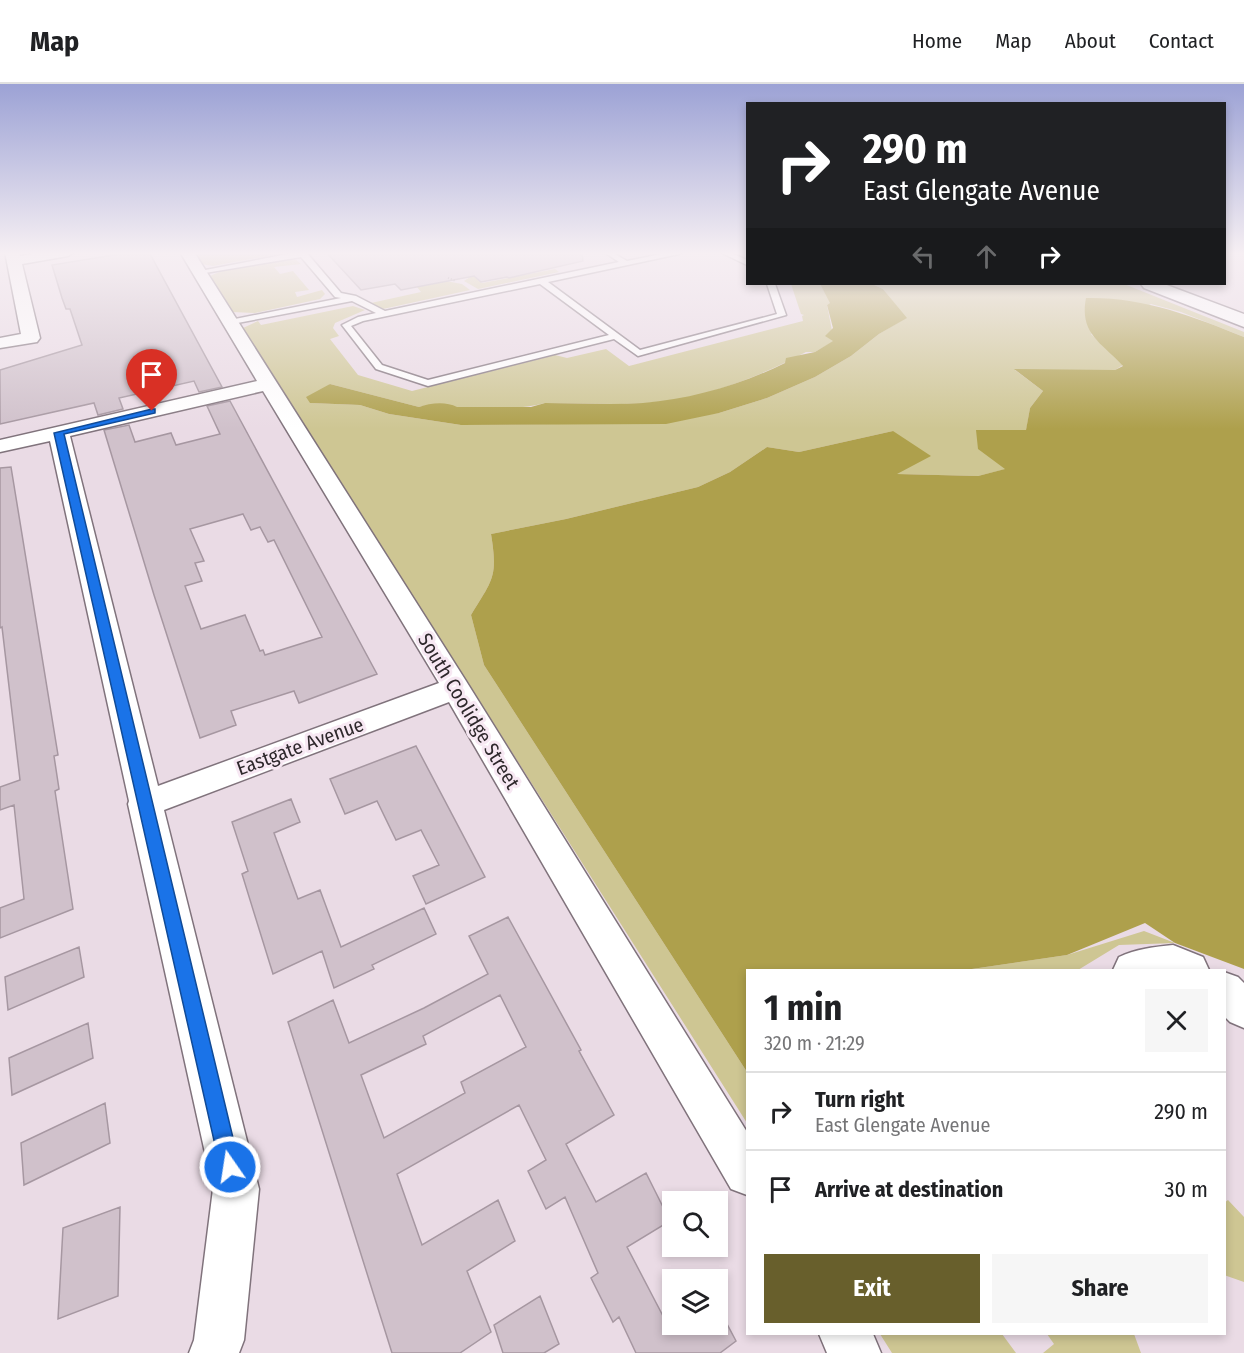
<!DOCTYPE html>
<html lang="en">
<head>
<meta charset="utf-8">
<style>
	body { margin:0; font-family:"Fira Sans Condensed",sans-serif; background:#f6f6f6; color:#202124; height:100vh; display:flex; flex-direction:column; font-size:22px; white-space:nowrap }
	* { box-sizing:border-box; margin:0 }
	p { font-size:20px; color:#757577 }
	.icon { flex:none; width:33px; height:33px; fill:none; stroke:currentColor; stroke-width:2; stroke-linecap:round; stroke-linejoin:round }
	.map { position:relative; flex:1; overflow:hidden }
	.side { position:absolute; left:746px; top:885px; width:480px; height:366px; display:flex; flex-direction:column; background:#fff; border-radius:0px; box-shadow:0 3px 9px #0003 }
	.side>* { flex:none }
	.top-card { position:absolute; left:746px; top:18px; width:480px; height:183px; border-radius:0px; box-shadow:0 3px 9px #0003; background:#202124; color:#fff; overflow:hidden }
	.fabs { position:absolute; left:662px; top:1107px; display:grid; gap:12px }
	.fabs a { display:grid; place-items:center; width:66px; height:66px; border-radius:0px; background:#fff; box-shadow:0 3px 9px #0003; font-size:30px }
	.pin { position:absolute; display:grid; place-items:center; width:51px; height:51px; color:#fff; margin:-62px -26px; border-radius:50% 50% 50% 0; rotate:-45deg; box-shadow:0 0 6px #0007 }
	.pin .icon { rotate:45deg }
	.me { position:absolute; width:66px; margin:-33px; rotate:347deg; stroke-linejoin:round; filter:drop-shadow(0 0 4px #0008) }
	.turn { display:flex; align-items:center; gap:21px; height:126px; padding:0 18px; font-size:27px }
	.turn .icon { width:78px; height:78px; stroke-width:2.5 }
	.turn b { display:block; font-size:42px; line-height:51px }
	.lanes { display:flex; align-items:center; height:57px; padding:0 18px; background:#0003; justify-content:center; gap:30px; direction:ltr }
	.lanes .off { opacity:.35 }
	.round { display:grid; place-items:center; flex:none; width:63px; height:63px; border-radius:0px; background:#f6f6f6 }
	.summary { display:flex; align-items:center; justify-content:space-between; height:102px; padding:0 18px }
	h1 { font-size:36px; font-weight:700; line-height:45px }
	.primary-button { display:flex; gap:12px; margin-top:auto; padding:12px 18px }
	.primary-button a { flex:1; height:69px; border-radius:0px; background:#685f2c; color:#fff; font-size:24px; font-weight:700; line-height:69px; text-align:center }
	.primary-button a+a { background:#f6f6f6; color:#202124 }
	ul { padding:0; list-style:none }
	li { display:flex; align-items:center; gap:18px; height:78px; padding:0 18px; border-top:2px solid #e0e0e0 }
	li div { flex:1 }
	li b { display:block; font-size:22px }
	li em { font-style:normal }
	header { display:flex; align-items:center; gap:36px; box-sizing:border-box; height:84px; padding:0 30px; background:#fff; border-bottom:2px solid #e0e0e0 }
	header strong { font-size:28px }
	nav { display:flex; gap:33px; margin-inline-start:auto; font-size:21px }
	.map>svg:first-child { display:block }
	.green { fill:#cec693 }
	.forest { fill:#aea04c }
	.building { fill:#d0c1cb; stroke:#a697a1; stroke-width:1.5; fill-rule:evenodd }
	.lines { fill:none; stroke-linecap:round; stroke-linejoin:round }
	.service-casing { stroke:#80737c; stroke-width:3 }
	.minor-casing { stroke:#80737c; stroke-width:3 }
	.primary-casing { stroke:#80737c; stroke-width:3 }
	.path { stroke:#8f848b; stroke-width:2; stroke-dasharray:1 2; stroke-linecap:butt }
	.service { fill:#fff; fill-rule:evenodd }
	.minor { fill:#fff; fill-rule:evenodd }
	.primary { fill:#fff; fill-rule:evenodd }
	.route { fill:#1a73e8; stroke:#114b97; stroke-width:1.5 }
	.labels { text-anchor:middle; stroke-width:6; stroke-linejoin:round; paint-order:stroke }
	.street-label { font-size:20px; fill:#2e282c; stroke:#f7e8f3 }
</style>
</head>
<body>
<header>
<strong>Map</strong>
<nav><a>Home</a><a>Map</a><a>About</a><a>Contact</a></nav>
</header>
<div class="map">
<svg width="1244" height="1269" viewBox="0 0 1244 1269">
	<rect width="100%" height="100%" fill="#eadbe5"/>
	<path class="green" d="M194 168H289L213 182 202 180Z
		M296 176 301 180 274 183 280 190 293 187 309 206 295 208 297 213 322 206 325 210 320 215 255 229 232 228 210 192C234 181 269 175 296 176Z
		M555 185 559 188 478 205 464 197 473 191 482 199Z
		M446 197 462 200 470 206 383 225 371 219 421 208 417 203Z
		M791 200H820L831 219 827 221 834 257 815 268H806C766 289 725 306 680 315 636 323 590 319 545 319 520 326 482 325 456 323 442 322 432 319 419 323L330 300 310 319 360 321 389 330 461 341 559 340 719 329 767 314 815 293 851 272 879 250 906 234 883 205 872 200H1124L1244 248V253L1181 228 1151 220 1091 250 1123 281 1115 286H1015L1043 307 1030 324 1026 347 977 346 1006 385 978 392 896 390 893 347 799 368 767 363 730 388 698 403 566 435 491 450C498 493 493 495 471 531L484 581 747 988V1039L243 244 258 237 261 241 353 222 365 226 335 239 333 244 339 252 330 255 358 291 412 307 555 271 567 274 606 265 629 282 803 237 802 232 804 231 801 230Z
		M1144 847 1175 859 1119 861 1078 886H965L1067 871Z
		M1228 1116 1244 1133V1198L1224 1191V1119Z
		M880 1250H1002L1016 1269H892Z
		M1047 1250H1134L1141 1269H1043L1054 1260Z"/>
	<path class="forest" d="M820 200H872L883 205 907 234 879 250 851 272 815 293 767 314 719 329 666 340 461 341 389 330 360 321 310 319 306 313 330 300 419 323C430 319 446 317 457 323H531L545 319C578 319 611 321 643 319 692 315 740 301 785 279L786 274 815 268 833 257 825 252 833 244 827 221 830 219Z
		M1086 214C1144 213 1192 232 1244 253V885L1175 859 1145 839 1067 871 965 886H747V988L484 581 471 531C493 495 498 493 491 450L566 435 698 403 730 388 767 363 799 368 893 347 931 372 897 390 978 392 1005 385 978 365 976 346H1026L1030 324 1043 307 1014 285 1115 286 1123 282C1102 259 1079 250 1086 214Z"/>
	<path class="building" d="M132 168H149L222 303 199 308 194 297 119 314 123 325 98 331 94 319 0 340V286L82 261 70 225H66L62 214 52 181Z
		M326 168H582L583 177 509 194 507 193 481 198 474 192 401 206 395 200 361 206Z
		M230 317 377 590 299 619 294 607 231 627 236 641 200 654 154 511 104 346 129 341 135 358 171 349 176 361 220 350 207 322ZM243 430 251 446 260 443 268 458 274 456 322 553 265 571 263 566 260 567 245 531 201 545 185 502 202 497 195 479 204 477 190 445Z
		M11 383 58 671 54 672 59 705 55 707 73 825 0 854V824L24 815 14 721 0 726V703L20 696 2 543 0 544V384Z
		M416 662 485 793 426 820 413 792 439 781 421 746 396 756 377 717 345 730 330 695Z
		M291 715 300 738 274 749 298 815 320 806 341 863 424 824 436 850 372 881 374 885 334 904 322 867 273 890 242 790 248 787 232 738Z
		M508 833 581 966 579 967 614 1031 566 1060 596 1118 646 1089 670 1137 627 1163 663 1232 672 1226V1240H727L736 1257 720 1269H636L619 1233 613 1238 591 1194 598 1189 565 1113 546 1125 528 1087 546 1076 519 1021 397 1090 422 1161 498 1116 515 1157 467 1187 491 1248 460 1269H392L288 938 333 916 349 959 424 924 488 890 469 852ZM500 911 526 963 461 998 465 1009 384 1054 361 991 426 960 423 952Z
		M79 863 84 893 8 926 5 893Z
		M88 939 93 974 12 1011 9 974Z
		M105 1019 110 1059 24 1101 21 1059Z
		M120 1123 118 1212 58 1235 63 1144Z
		M540 1212 559 1260 544 1269H503L494 1241Z"/>
	<g class="lines">
		<g class="service-casing">
			<path id="service" d="M298 168H306L341 209 356 212 385 227 619 178 604 168H611L627 177 671 168H682L679 170 548 198 640 266 777 230 767 200H775L786 231 638 272 614 255 428 302 376 285 342 241 358 233 376 229 352 217 227 241V237L230 236 341 214 335 213 301 173 199 190 195 188ZM540 200 609 251 428 296 382 281 351 242 363 237Z
				M720 168H729L747 176V181Z"/>
		</g>
		<g class="minor-casing">
			<path id="minor" d="M5 168H19L20 172 44 168H75L68 172 22 180 40 254 37 258 0 264V254L21 250Z
				M180 168H194L466 597 747 1048V1111L731 1105 449 618 164 726 259 1105 244 1256 239 1269H189L194 1256 213 1105 128 720 129 717 50 357 0 368V356L257 297ZM263 307 439 599 158 702 70 352Z
				M1173 861 1203 873 1209 886H1113L1119 873C1136 865 1154 863 1173 861Z
				M1224 888 1238 893 1244 899V944L1230 938 1224 932Z
				M819 1250H873L881 1269H827Z"/>
		</g>
		<g class="primary-casing">
			<path id="primary" d="M1141 200H1164L1244 230V243L1144 204Z"/>
		</g>
		<path class="path" d="M448 194 456 197"/>
		<use href="#service" class="service"/>
		<use href="#minor" class="minor"/>
		<use href="#primary" class="primary"/>
	</g>
	<linearGradient id="sky" x2="0" y2="1"><stop stop-color="#9ca2d5"/><stop offset="0.49" stop-color="#f6eff3"/><stop offset="1" stop-color="#f6eff3" stop-opacity="0"/></linearGradient>
	<rect width="1244" height="345" fill="url(#sky)"/>
	<path class="route" d="M152 325H155V329L64 350 240 1083 237 1090 230 1093 223 1090 220 1083 54 349Z"/>
	<g class="labels">
		<g class="street-label">
			<text transform="translate(469 627) rotate(59)" y="7">South Coolidge Street</text>
			<text transform="translate(300 662) rotate(-20)" y="7">Eastgate Avenue</text>
		</g>
	</g>
</svg>
<div class="fabs">
<a><svg class="icon" aria-label="search" viewBox="0 0 24 24"><circle cx="10" cy="10" r="6"/><path d="M15 15l6 6"/></svg></a>
<a><svg class="icon" aria-label="layers" viewBox="0 0 24 24"><path d="M12 4l9 5-9 5-9-5zM3 14l9 5 9-5"/></svg></a>
</div>
<div class="pin" style="left:152px;top:327px;background:#d93025"><svg class="icon" aria-label="arrive" viewBox="0 0 24 24"><path d="M6 21V4h12l-3 4 3 4H6"/></svg></div>
<svg class="me" style="left:230px;top:1083px" viewBox="-20 -20 40 40"><circle r="17" fill="#1a73e8" stroke="#fff" stroke-width="3"/><path d="M0-11L8 9 0 5-8 9z" fill="#fff"/></svg>
<div class="top-card">
<div class="turn"><svg class="icon" aria-label="right" viewBox="0 0 24 24"><path d="M7 20v-9h11M14 6l5 5-5 5"/></svg><div><b>290 m</b>East Glengate Avenue</div></div>
<div class="lanes"><svg class="icon off" aria-label="left" viewBox="0 0 24 24"><path d="M17 20v-9H6M10 6l-5 5 5 5"/></svg><svg class="icon off" aria-label="ahead" viewBox="0 0 24 24"><path d="M12 20V5M6 11l6-6 6 6"/></svg><svg class="icon" aria-label="right" viewBox="0 0 24 24"><path d="M7 20v-9h11M14 6l5 5-5 5"/></svg></div>
</div>
<section class="side">
<div class="summary"><div><h1>1 min</h1><p>320 m · 21:29</p></div><a class="round"><svg class="icon" aria-label="close" viewBox="0 0 24 24"><path d="M6 6l12 12M18 6L6 18"/></svg></a></div>
<ul>
<li><svg class="icon" aria-label="right" viewBox="0 0 24 24"><path d="M7 20v-9h11M14 6l5 5-5 5"/></svg><div><b>Turn right</b><p>East Glengate Avenue</p></div><em>290 m</em></li>
<li><svg class="icon" aria-label="arrive" viewBox="0 0 24 24"><path d="M6 21V4h12l-3 4 3 4H6"/></svg><div><b>Arrive at destination</b></div><em>30 m</em></li>
</ul>
<div class="primary-button"><a>Exit</a><a>Share</a></div>
</section>
</div>
</body>
</html>
